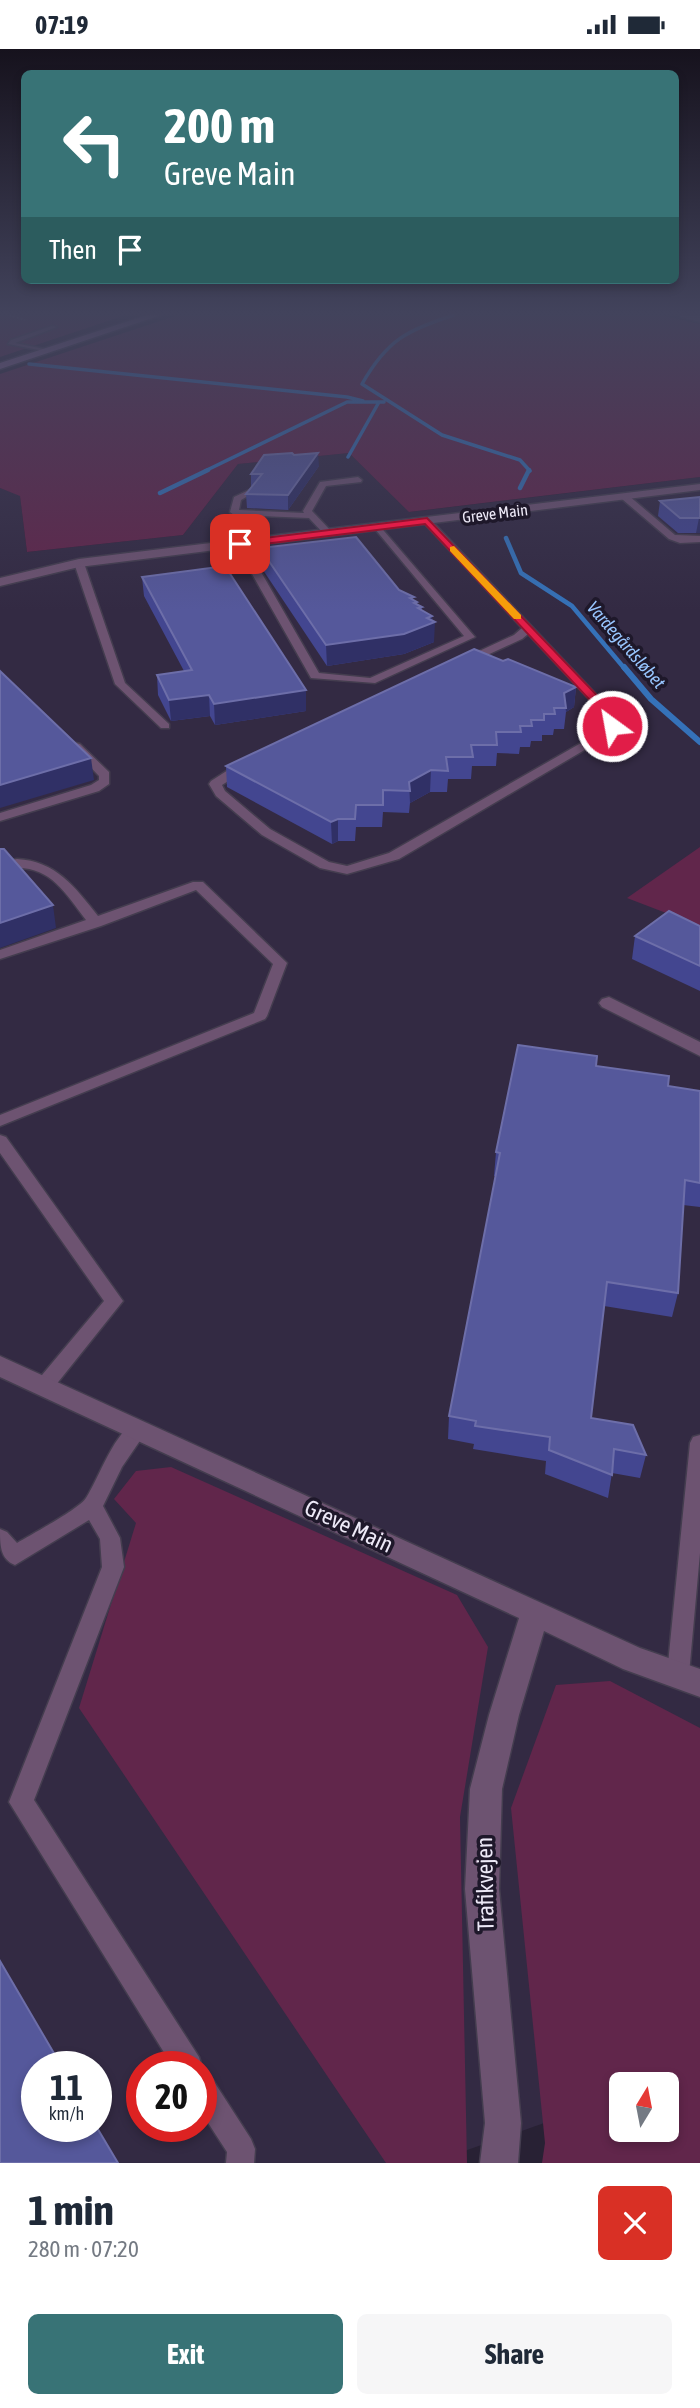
<!DOCTYPE html>
<html lang="en">
<head>
<meta charset="utf-8">
<style>
	body { margin:0; font-family:"Asap Condensed",sans-serif; background:#f6f6f7; color:#1f2937; height:100vh; display:flex; flex-direction:column; font-size:26px; white-space:nowrap }
	* { box-sizing:border-box; margin:0 }
	p { font-size:23px; color:#747a83 }
	.icon { flex:none; width:38px; height:38px; fill:none; stroke:currentColor; stroke-width:2; stroke-linecap:round; stroke-linejoin:round }
	.map { position:relative; height:2114px; overflow:hidden }
	.drawer { display:flex; flex-direction:column; background:#fff; flex:1 }
	.drawer>* { flex:none }
	.hud { position:absolute; left:21px; top:21px; width:658px; height:214px; border-radius:10px; box-shadow:0 4px 10px #0003; background:#387376; color:#fff; overflow:hidden }
	.needle { width:46px; rotate:10deg }
	.buttons { position:absolute; left:609px; top:2023px; display:grid; gap:14px }
	.buttons a { display:grid; place-items:center; width:70px; height:70px; border-radius:10px; background:#fff; box-shadow:0 4px 10px #0003; font-size:35px }
	.speed { position:absolute; left:21px; top:2002px; display:flex; gap:14px; font-size:35px; font-weight:700; text-align:center }
	.speed>* { display:grid; place-content:center; width:91px; height:91px; border-radius:50%; background:#fff; box-shadow:0 4px 10px #0003; line-height:1 }
	.speed small { font-size:18px; font-weight:400 }
	.speed .limit { border:10px solid #d22; background:#fff; color:#111 }
	.pin { position:absolute; display:grid; place-items:center; width:60px; height:60px; color:#fff; margin:-30px; border-radius:14px; box-shadow:0 4px 10px #0006 }
	.me { position:absolute; width:77px; margin:-38px; rotate:328deg; stroke-linejoin:round; filter:drop-shadow(0 0 5px #0008) }
	.turn { display:flex; align-items:center; gap:24px; height:147px; padding:0 28px; font-size:32px }
	.turn .icon { width:91px; height:91px; stroke-width:2.5 }
	.turn b { display:block; font-size:49px; line-height:60px }
	.then { display:flex; align-items:center; height:66px; padding:0 28px; background:#0003; gap:14px; font-size:26px }
	.round { display:grid; place-items:center; flex:none; width:74px; height:74px; border-radius:10px; background:#f6f6f7 }
	.summary { display:flex; align-items:center; justify-content:space-between; height:119px; padding:0 28px }
	h1 { font-size:42px; font-weight:700; line-height:52px }
	.cta { display:flex; gap:14px; margin-top:auto; padding:14px 28px }
	.cta a { flex:1; height:80px; border-radius:10px; background:#387376; color:#fff; font-size:28px; font-weight:700; line-height:80px; text-align:center }
	.cta a+a { background:#f6f6f7; color:#1f2937 }
	.status { display:flex; justify-content:space-between; align-items:center; height:49px; padding:0 35px; background:#fff; direction:ltr }
	.status svg { height:19px; fill:currentColor }
	.map>svg:first-child { display:block }
	.built { fill:#332a43; fill-rule:evenodd }
	.green { fill:#61264b; fill-rule:evenodd }
	.lines { fill:none; stroke-linecap:round; stroke-linejoin:round }
	.stream-far2 { stroke:#3572b9; stroke-width:3.5 }
	.stream-far1 { stroke:#3572b9; stroke-width:4.5 }
	.stream { stroke:#3572b9; stroke-width:6 }
	.lane-casing { stroke:#443d4f; stroke-width:3 }
	.street-casing { stroke:#443d4f; stroke-width:3 }
	.secondary-casing { stroke:#443d4f; stroke-width:3 }
	.path { stroke:#817c8d; stroke-width:2; stroke-dasharray:2 2; stroke-linecap:butt }
	.lane { fill:#6d5371; fill-rule:evenodd }
	.street { fill:#6d5371; fill-rule:evenodd }
	.secondary { fill:#956c9c; fill-rule:evenodd }
	.wall { fill:#434690 }
	.shaded-wall { fill:#303066 }
	.building { fill:#55589b; stroke:#6d6ea9; stroke-width:2 }
	.route { fill:#e11d48; stroke:#92132f; stroke-width:2 }
	.slow { fill:#f59e0b }
	.labels { text-anchor:middle; stroke-width:7; stroke-linejoin:round; paint-order:stroke }
	.far-street-label { font-size:16px; fill:#ede9f7; stroke:#1e182a }
	.far-water-label { font-size:18px; font-style:italic; fill:#98c6ff; stroke:#1e182a }
	.near-street-label { font-size:23px; fill:#ede9f7; stroke:#1e182a }
</style>
</head>
<body>
<div class="status"><b>07:19</b><svg viewBox="0 0 49 12"><path d="M0 12V9h3v3zM5 12V6h3v6zM10 12V3h3v9zM15 12V0h3v12zM26 1h20v11H26zM47 4h2v5h-2z"/></svg></div>
<div class="map">
<svg width="700" height="2114" viewBox="0 0 700 2114">
	<rect width="100%" height="100%" fill="#282134"/>
	<path class="built" d="M349 404 410 463 700 428V2020L621 2035V2047L430 2114H0V439L20 446 27 503 183 486 238 415ZM37 2018H96V2077H37ZM142 2018H201V2077H142Z"/>
	<path class="green" d="M0 266H126L0 308Z
		M178 266H661L700 275V428L409 463 349 404 238 415 183 486 27 503 20 447 0 439V325Z
		M700 798V877L627 849Z
		M171 1418 457 1546 488 1598 460 1768 467 2114H386L79 1659 136 1474 114 1450 136 1422Z
		M610 1632 700 1679V2114H542L545 2094 511 1759 556 1636ZM621 2035H667V2081H621Z"/>
	<g class="lines">
		<path class="stream-far2" d="M454 266C407 281 387 291 362 335L442 386 520 411 530 422
			M29 315 347 348 363 352
			M348 408 379 353
			M205 422 347 353H384"/>
		<path class="stream-far1" d="M520 439 529 421
			M160 444 208 421
			M506 489 521 524 572 557 625 620"/>
		<path class="stream" d="M624 618 651 650 700 693"/>
		<g class="lane-casing">
			<path id="lane" d="M52 277 57 278 15 294 49 301V303L8 295 11 291Z
				M358 428 362 431 361 433 326 437 312 462 331 482V486H325L309 469 234 466 230 463 234 448 249 441 253 444 241 451 239 461 304 464 303 462 320 433Z
				M622 446H628L675 486 700 487V493L680 494 669 490 622 450Z
				M424 470H430L611 661 618 677 610 686 399 810 347 825 320 819 262 786 216 747 209 735 211 732 239 714H247V720L222 736 225 742 270 780 329 813 347 817 389 804 602 682 606 677 602 664 528 585 522 590 470 614H462V610L514 586 522 579 424 474Z
				M378 475 475 588 375 634 311 629 235 495 237 493 245 495 319 624 370 629 464 587 375 480V476Z
				M79 511 84 514 125 634 169 675V679H161L115 635 74 514Z
				M76 694 80 695 109 723V735L99 742 0 772V764L91 736 99 731V727L70 697Z
				M17 810C56 812 75 838 98 867L193 833H203L287 914 267 967 265 970 0 1077V1066L254 964 273 915 196 841 101 877 0 910V901L86 871C61 838 46 811 0 821V813Z
				M0 1086 6 1088 123 1252 51 1342 44 1345 37 1342 35 1337 37 1332 104 1252 0 1104Z
				M138 1372 145 1374 148 1380 122 1418 103 1457 120 1489 124 1518 34 1751 199 2008 202 2018 201 2021V2018H173L9 1753 102 1518 100 1490 89 1471 15 1516C0 1510 0 1496 0 1480L7 1483 17 1494C32 1485 79 1460 86 1449 99 1429 115 1380 138 1372Z
				M700 1386V1504L689 1625 686 1632 678 1636 670 1632 667 1625 690 1394 693 1388Z
				M201 2025 211 2028 251 2090 255 2100 254 2114H226L227 2103 201 2063Z"/>
		</g>
		<g class="street-casing">
			<path id="street" d="M680 266 700 267V273L681 268Z
				M700 435V441L79 518 0 537V529L79 510Z
				M609 948 700 993V1007L602 958 599 954 602 950Z
				M0 1307 640 1599 700 1620V1648L623 1620 544 1582 519 1666 502 1740 499 1840 521 2074 518 2114H480L485 2074 465 1840 470 1740 489 1666 519 1569 0 1328Z"/>
		</g>
		<g class="secondary-casing">
			<path id="secondary" d="M147 266H161L0 320V314Z"/>
		</g>
		<path class="path" d="M9 266 25 271"/>
		<use href="#lane" class="lane"/>
		<use href="#street" class="street"/>
		<use href="#secondary" class="secondary"/>
	</g>
	<path class="wall" d="M294 406 319 417 288 461 247 459 246 445 251 438V425Z
		M700 448V484H678L658 467 660 452Z
		M260 499 399 541 422 558V561L432 567 434 593 404 605 327 617 261 518Z
		M142 528 306 662 215 676 210 667 171 672 158 646 157 626 184 622 144 547Z
		M503 612 576 638 574 658 566 663 564 680H554L553 686H542V692H531L530 698H520L519 705 497 704 496 717H472L471 730H448L447 743H430L410 754 409 764 383 763 382 778H356L355 792H338L332 795 227 738 226 717Z
		M700 877V942L632 910 635 887Z
		M596 1017 668 1037 700 1042V1158L683 1156 678 1244 672 1268 604 1257 591 1369 646 1406 640 1429 612 1424 608 1449 545 1425 546 1412 473 1400 474 1395 448 1390 449 1367 496 1127H494L496 1103Z"/>
	<path class="shaded-wall" d="M318 404 319 417 288 461V446Z
		M699 469H700V484H696Z
		M432 567V574L435 573 434 593 404 605 327 617 326 596Z
		M576 638 574 658 566 663 564 644Z
		M306 641V662L215 676 214 655Z
		M209 646 210 667 171 672 169 651Z
		M91 709 94 731 0 759V736Z
		M431 721 430 743 410 754 409 733Z
		M338 770V792L332 795 331 773Z
		M53 856 56 879 0 899V874Z"/>
	<path class="building" d="M292 404 294 406 318 404 288 446 246 445 262 425H251L264 406Z
		M700 448V469H680L660 452Z
		M356 488 399 541 414 548 410 549 417 553 414 554 422 558 418 559 432 567 427 569 435 573 404 585 326 596 260 499Z
		M225 517 306 641 214 655 209 646 169 651 157 626 192 621 142 528Z
		M474 600 503 612 508 610 576 638 564 644 566 659H554L555 665H544V671H531L532 677H520L521 683H496L497 696H471L473 708H446L448 722 431 721 409 733 410 742 383 741V756H356L355 770H338L331 773 226 717Z
		M0 622 91 709 0 736Z
		M0 800H4L53 856 0 874Z
		M669 862 700 877V917L635 887Z
		M518 996 597 1007 596 1017 669 1027 668 1037 700 1042V1134L685 1131 678 1244 607 1233 591 1369 633 1376 646 1406 614 1400 612 1426 549 1401 550 1388 475 1377 476 1372 449 1367 500 1104 496 1103Z
		M0 1912 62 2018H37V2077H96L118 2114H0Z"/>
	<linearGradient id="sky" x2="0" y2="1"><stop stop-color="#16121d"/><stop offset="0.47" stop-color="#42435c"/><stop offset="1" stop-color="#42435c" stop-opacity="0"/></linearGradient>
	<rect width="700" height="562" fill="url(#sky)"/>
	<path class="route" d="M427 469 611 661 617 677 616 680H608L602 664 425 475 240 498 236 495 240 492Z"/>
	<path class="slow" d="M454 497 521 566V570H514L450 502V498Z"/>
	<g class="labels">
		<g class="far-street-label">
			<text transform="translate(495 464) rotate(-7)" y="6">Greve Main</text>
		</g>
		<g class="far-water-label">
			<text transform="translate(626 596) rotate(49)" y="6">Vardegårdsløbet</text>
		</g>
		<g class="near-street-label">
			<text transform="translate(349 1477) rotate(25)" y="8">Greve Main</text>
			<text transform="translate(485 1835) rotate(-91)" y="8">Trafikvejen</text>
		</g>
	</g>
</svg>
<div class="buttons">
<a><svg class="needle" viewBox="-14 -14 28 28"><path d="M0-13l5 13h-10z" fill="#e53935"/><path d="M0 13l5-13h-10z" fill="#747a83"/></svg></a>
</div>
<div class="speed"><div>11<small>km/h</small></div><div class="limit">20</div></div>
<div class="pin" style="left:240px;top:495px;background:#d93025"><svg class="icon" aria-label="arrive" viewBox="0 0 24 24"><path d="M6 21V4h12l-3 4 3 4H6"/></svg></div>
<svg class="me" style="left:612px;top:677px" viewBox="-20 -20 40 40"><circle r="17" fill="#e11d48" stroke="#fff" stroke-width="3"/><path d="M0-11L8 9 0 5-8 9z" fill="#fff"/></svg>
<div class="hud">
<div class="turn"><svg class="icon" aria-label="left" viewBox="0 0 24 24"><path d="M17 20v-9H6M10 6l-5 5 5 5"/></svg><div><b>200 m</b>Greve Main</div></div>
<div class="then">Then<svg class="icon" aria-label="arrive" viewBox="0 0 24 24"><path d="M6 21V4h12l-3 4 3 4H6"/></svg></div>
</div>
</div>
<section class="drawer">
<div class="summary"><div><h1>1 min</h1><p>280 m · 07:20</p></div><a class="round" style="background:#d93025;color:#fff"><svg class="icon" aria-label="close" viewBox="0 0 24 24"><path d="M6 6l12 12M18 6L6 18"/></svg></a></div>
<div class="cta"><a>Exit</a><a>Share</a></div>
</section>
</body>
</html>
